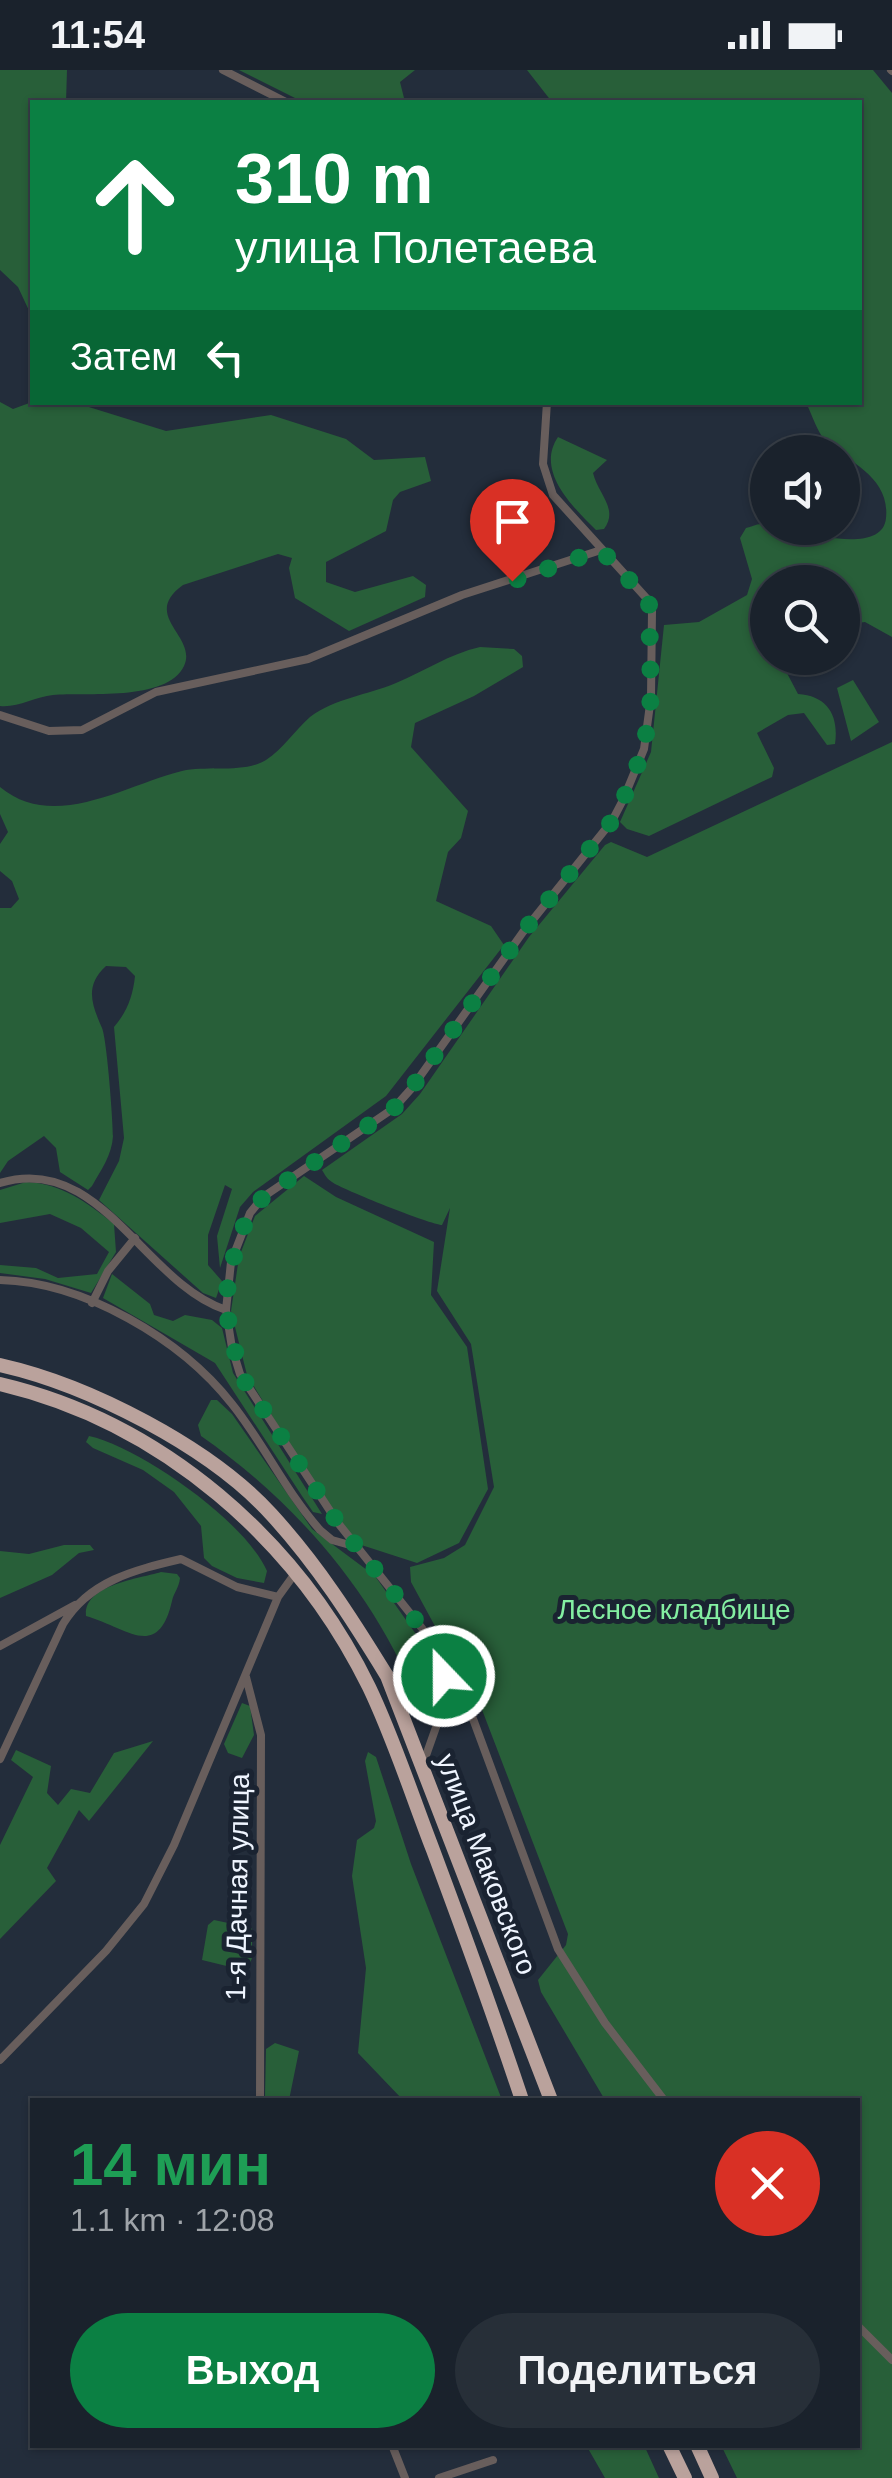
<!DOCTYPE html>
<html lang="ru">
<head>
<meta charset="utf-8">
<style>
	body { margin:0; font-family:Helvetica,sans-serif; background:#272f38; color:#f1f3f6; height:100vh; display:flex; flex-direction:column; font-size:38px; white-space:nowrap }
	* { box-sizing:border-box; margin:0 }
	p { font-size:32px; color:#9fa4a9 }
	.icon { flex:none; width:55px; height:55px; fill:none; stroke:currentColor; stroke-width:2; stroke-linecap:round; stroke-linejoin:round }
	.map { position:relative; flex:1; overflow:hidden }
	.sheet { position:absolute; left:30px; top:2028px; width:830px; height:350px; display:flex; flex-direction:column; background:#1a222c; border-radius:0px; box-shadow:0 2px 8px #0004,0 0 0 2px #383f48 }
	.sheet>* { flex:none }
	.guide { position:absolute; left:30px; top:30px; width:832px; height:305px; border-radius:0px; box-shadow:0 2px 8px #0004,0 0 0 2px #383f48; background:#0b8043; color:#fff; overflow:hidden }
	.tools { position:absolute; left:750px; top:365px; display:grid; gap:20px }
	.tools a { display:grid; place-items:center; width:110px; height:110px; border-radius:50%; background:#1a222c; box-shadow:0 2px 8px #0004,0 0 0 2px #383f48; font-size:50px }
	.pin { position:absolute; display:grid; place-items:center; width:85px; height:85px; color:#fff; margin:-102px -42px; border-radius:50% 50% 50% 0; rotate:-45deg; box-shadow:0 0 10px #0007 }
	.pin .icon { rotate:45deg }
	.me { position:absolute; width:110px; margin:-55px; rotate:338deg; stroke-linejoin:round; filter:drop-shadow(0 0 8px #0008) }
	.turn { display:flex; align-items:center; gap:35px; height:210px; padding:0 40px; font-size:45px }
	.turn .icon { width:130px; height:130px; stroke-width:2.5 }
	.turn b { display:block; font-size:70px; line-height:85px }
	.then { display:flex; align-items:center; height:95px; padding:0 40px; background:#0003; gap:20px; font-size:38px }
	.round { display:grid; place-items:center; flex:none; width:105px; height:105px; border-radius:52px; background:#272f38 }
	.summary { display:flex; align-items:center; justify-content:space-between; height:170px; padding:0 40px }
	h1 { font-size:60px; font-weight:800; line-height:75px; color:#1e9e55 }
	.cta { display:flex; gap:20px; margin-top:auto; padding:20px 40px }
	.cta a { flex:1; height:115px; border-radius:60px; background:#0b8043; color:#fff; font-size:40px; font-weight:800; line-height:115px; text-align:center }
	.cta a+a { background:#272f38; color:#f1f3f6 }
	.status { display:flex; justify-content:space-between; align-items:center; height:70px; padding:0 50px; background:#1a222c; direction:ltr }
	.status svg { height:28px; fill:currentColor }
	.map>svg:first-child { display:block }
	.green { fill:#285f39 }
	.lines { fill:none; stroke-linecap:round; stroke-linejoin:round }
	.street { stroke:#685e5c; stroke-width:8 }
	.highway { stroke:#baa29c; stroke-width:14 }
	.route { stroke:#0b8043; stroke-width:18; stroke-dasharray:0 32.4 }
	.labels { text-anchor:middle; stroke-width:10; stroke-linejoin:round; paint-order:stroke }
	.park-label { font-size:28px; fill:#84efa2; stroke:#1a2331 }
	.street-label { font-size:28px; fill:#eff5ff; stroke:#1a2331 }
</style>
</head>
<body>
<div class="status"><b>11:54</b><svg viewBox="0 0 49 12"><path d="M0 12V9h3v3zM5 12V6h3v6zM10 12V3h3v9zM15 12V0h3v12zM26 1h20v11H26zM47 4h2v5h-2z"/></svg></div>
<div class="map">
<svg width="892" height="2408" viewBox="0 0 892 2408">
	<rect width="100%" height="100%" fill="#232d3b"/>
	<path class="green" d="M0 0H67L66 32H32V247L18 217 0 200Z
		M239 0H415L400 12 405 32H303Z
		M527 0H873L892 23V567L865 552 843 555 842 512H768V588H779L798 624C828 626 839 646 835 674L827 675 804 643 788 645 757 663 774 698 772 707 649 766 627 759 620 752 651 682 664 555 699 552 747 525 752 509 740 468 746 458C751 457 756 454 761 454 779 454 882 492 886 448 890 408 851 393 828 373 818 365 812 344 806 333L860 332V32H552Z
		M0 332 13 339 32 332 76 333 166 361 271 345 346 369 374 390 425 387 431 411 400 422 393 430 386 461 326 492V512L355 522 413 506 426 515 425 527 349 561 295 528 289 498 292 488 278 484 183 515C140 546 198 566 184 596 167 632 84 622 53 625 35 627 17 638 0 636Z
		M558 367 607 390 593 403C598 424 619 439 604 459L596 460C573 437 535 401 558 367Z
		M480 577 514 579 522 586 523 597 474 626 415 653 411 677 468 741 461 768 448 782 436 831 491 856 504 875 386 1026 253 1122 240 1137 220 1198 217 1166 232 1119 225 1115 208 1165V1195L222 1211 216 1228 203 1223 99 1130 119 1091 124 1068 114 957C127 942 133 926 135 906L126 897 106 896C84 916 92 935 102 958 107 970 113 1050 113 1066 112 1085 101 1100 92 1116L88 1120 60 1102 56 1078 44 1066 8 1091 0 1103V838H11L19 829 12 811 0 801V774L8 762 0 744V717C54 762 125 715 182 701 208 695 243 704 266 690 283 679 295 660 310 647 336 628 367 625 396 613 425 601 449 584 480 577Z
		M853 610 879 652 851 671 837 618Z
		M892 672V2408H737L721 2375H858V2030H605L541 1922 538 1910 566 1875 568 1864 466 1598 436 1558 411 1512 410 1497 444 1488 465 1475 494 1417 471 1274 437 1221 450 1138 442 1155C432 1155 341 1119 332 1112 327 1109 325 1105 322 1100L402 1044 420 1024 529 867 605 775 611 772 647 787Z
		M304 1106 336 1127 434 1172 431 1225 467 1277 488 1419 459 1473 417 1493 349 1471 247 1305 231 1241 239 1187 255 1146Z
		M26 1112C61 1113 88 1133 114 1154L116 1182 91 1223 45 1209 0 1203V1195L36 1198 58 1208 97 1204 109 1182 81 1158 50 1144 0 1153V1120Z
		M112 1204 150 1234 154 1245 173 1251 185 1245 212 1250 222 1258 233 1303 322 1444 313 1442 302 1426 215 1293 103 1228Z
		M211 1330H217L232 1344 312 1459 375 1506 425 1577 434 1602 428 1649 423 1646C383 1533 300 1435 201 1366L198 1355Z
		M89 1366C140 1377 246 1452 267 1501L264 1513 237 1508 212 1496 204 1488 201 1456 174 1422 143 1400 93 1378 86 1372Z
		M64 1475H90L94 1480 79 1483 52 1505 0 1528V1481L29 1484Z
		M161 1502 177 1504 180 1508C179 1518 174 1522 172 1531 158 1592 126 1557 86 1546 83 1515 138 1509 161 1502Z
		M242 1633 250 1636 254 1665 242 1688 228 1683 224 1674Z
		M153 1671 89 1751 79 1740 47 1798 56 1811 0 1869V1775L33 1707 11 1690 16 1680 51 1696 47 1723 58 1735 71 1719 90 1723 114 1683Z
		M368 1682 376 1687 411 1794 502 2030H403L358 1983 366 1898 352 1806 357 1770 374 1758 376 1751 365 1691Z
		M214 1850 252 1858V1888L247 1901 202 1890 208 1855Z
		M275 1973 299 1981 289 2030H267L265 2026 266 1979Z
		M586 2375H644L659 2408H605Z"/>
	<g class="lines">
		<path class="street" d="M223 0 286 32
			M891 0 892 1
			M0 645 49 661 82 660 156 622 308 589 462 525 601 480
			M0 1113C100 1082 144 1213 226 1240
			M0 1210C84 1212 181 1269 232 1334 264 1374 286 1422 320 1460L332 1470 357 1477
			M92 1233 108 1201 135 1168
			M0 1576 75 1535
			M246 1607 261 1665 260 2030
			M446 1629 459 1627 469 1638 558 1879 605 1953 664 2030
			M0 1689 63 1554C89 1511 134 1500 181 1489L237 1517 278 1527
			M423 1694 446 1629 433 1572 338 1453 240 1304 232 1278 226 1240 231 1192 250 1143 263 1127 394 1038 411 1019 523 862 612 751 623 730 644 679 651 627 652 541 649 531 553 425 543 394 547 332
			M0 1990 106 1881 144 1834 174 1775 278 1527 296 1502
			M858 2256 892 2290
			M392 2375 405 2408
			M439 2408 493 2390"/>
		<path class="highway" d="M0 1295C89 1315 210 1377 271 1444 317 1494 352 1549 387 1606L551 2030
			M0 1314C162 1352 297 1470 369 1617 394 1669 412 1726 433 1780 464 1863 494 1946 522 2030
			M669 2375 685 2408
			M697 2375 712 2408"/>
	</g>
	<g class="lines">
		<path class="route" d="M444 1606 433 1572 338 1453 240 1304 226 1240 228 1211 240 1162 263 1127 394 1038 411 1019 523 862 612 751 623 730 644 679 651 627 649 531 601 480 512 511"/>
	</g>
	<g class="labels">
		<g class="park-label">
			<text x="674" y="1549">Лесное кладбище</text>
		</g>
		<g class="street-label">
			<text transform="translate(487 1794) rotate(69)" y="10">улица Маковского</text>
			<text transform="translate(237 1817) rotate(-89)" y="10">1-я Дачная улица</text>
		</g>
	</g>
</svg>
<div class="tools">
<a><svg class="icon" aria-label="sound" viewBox="0 0 24 24"><path d="M4 9h4l5-4v14l-5-4H4zM17 9q2 3 0 6"/></svg></a>
<a><svg class="icon" aria-label="search" viewBox="0 0 24 24"><circle cx="10" cy="10" r="6"/><path d="M15 15l6 6"/></svg></a>
</div>
<div class="pin" style="left:512px;top:511px;background:#d93025"><svg class="icon" aria-label="arrive" viewBox="0 0 24 24"><path d="M6 21V4h12l-3 4 3 4H6"/></svg></div>
<svg class="me" style="left:444px;top:1606px" viewBox="-20 -20 40 40"><circle r="17" fill="#0b8043" stroke="#fff" stroke-width="3"/><path d="M0-11L8 9 0 5-8 9z" fill="#fff"/></svg>
<div class="guide">
<div class="turn"><svg class="icon" aria-label="ahead" viewBox="0 0 24 24"><path d="M12 20V5M6 11l6-6 6 6"/></svg><div><b>310 m</b>улица Полетаева</div></div>
<div class="then">Затем<svg class="icon" aria-label="left" viewBox="0 0 24 24"><path d="M17 20v-9H6M10 6l-5 5 5 5"/></svg></div>
</div>
<section class="sheet">
<div class="summary"><div><h1>14 мин</h1><p>1.1 km · 12:08</p></div><a class="round" style="background:#d93025;color:#fff"><svg class="icon" aria-label="close" viewBox="0 0 24 24"><path d="M6 6l12 12M18 6L6 18"/></svg></a></div>
<div class="cta"><a>Выход</a><a>Поделиться</a></div>
</section>
</div>
</body>
</html>
